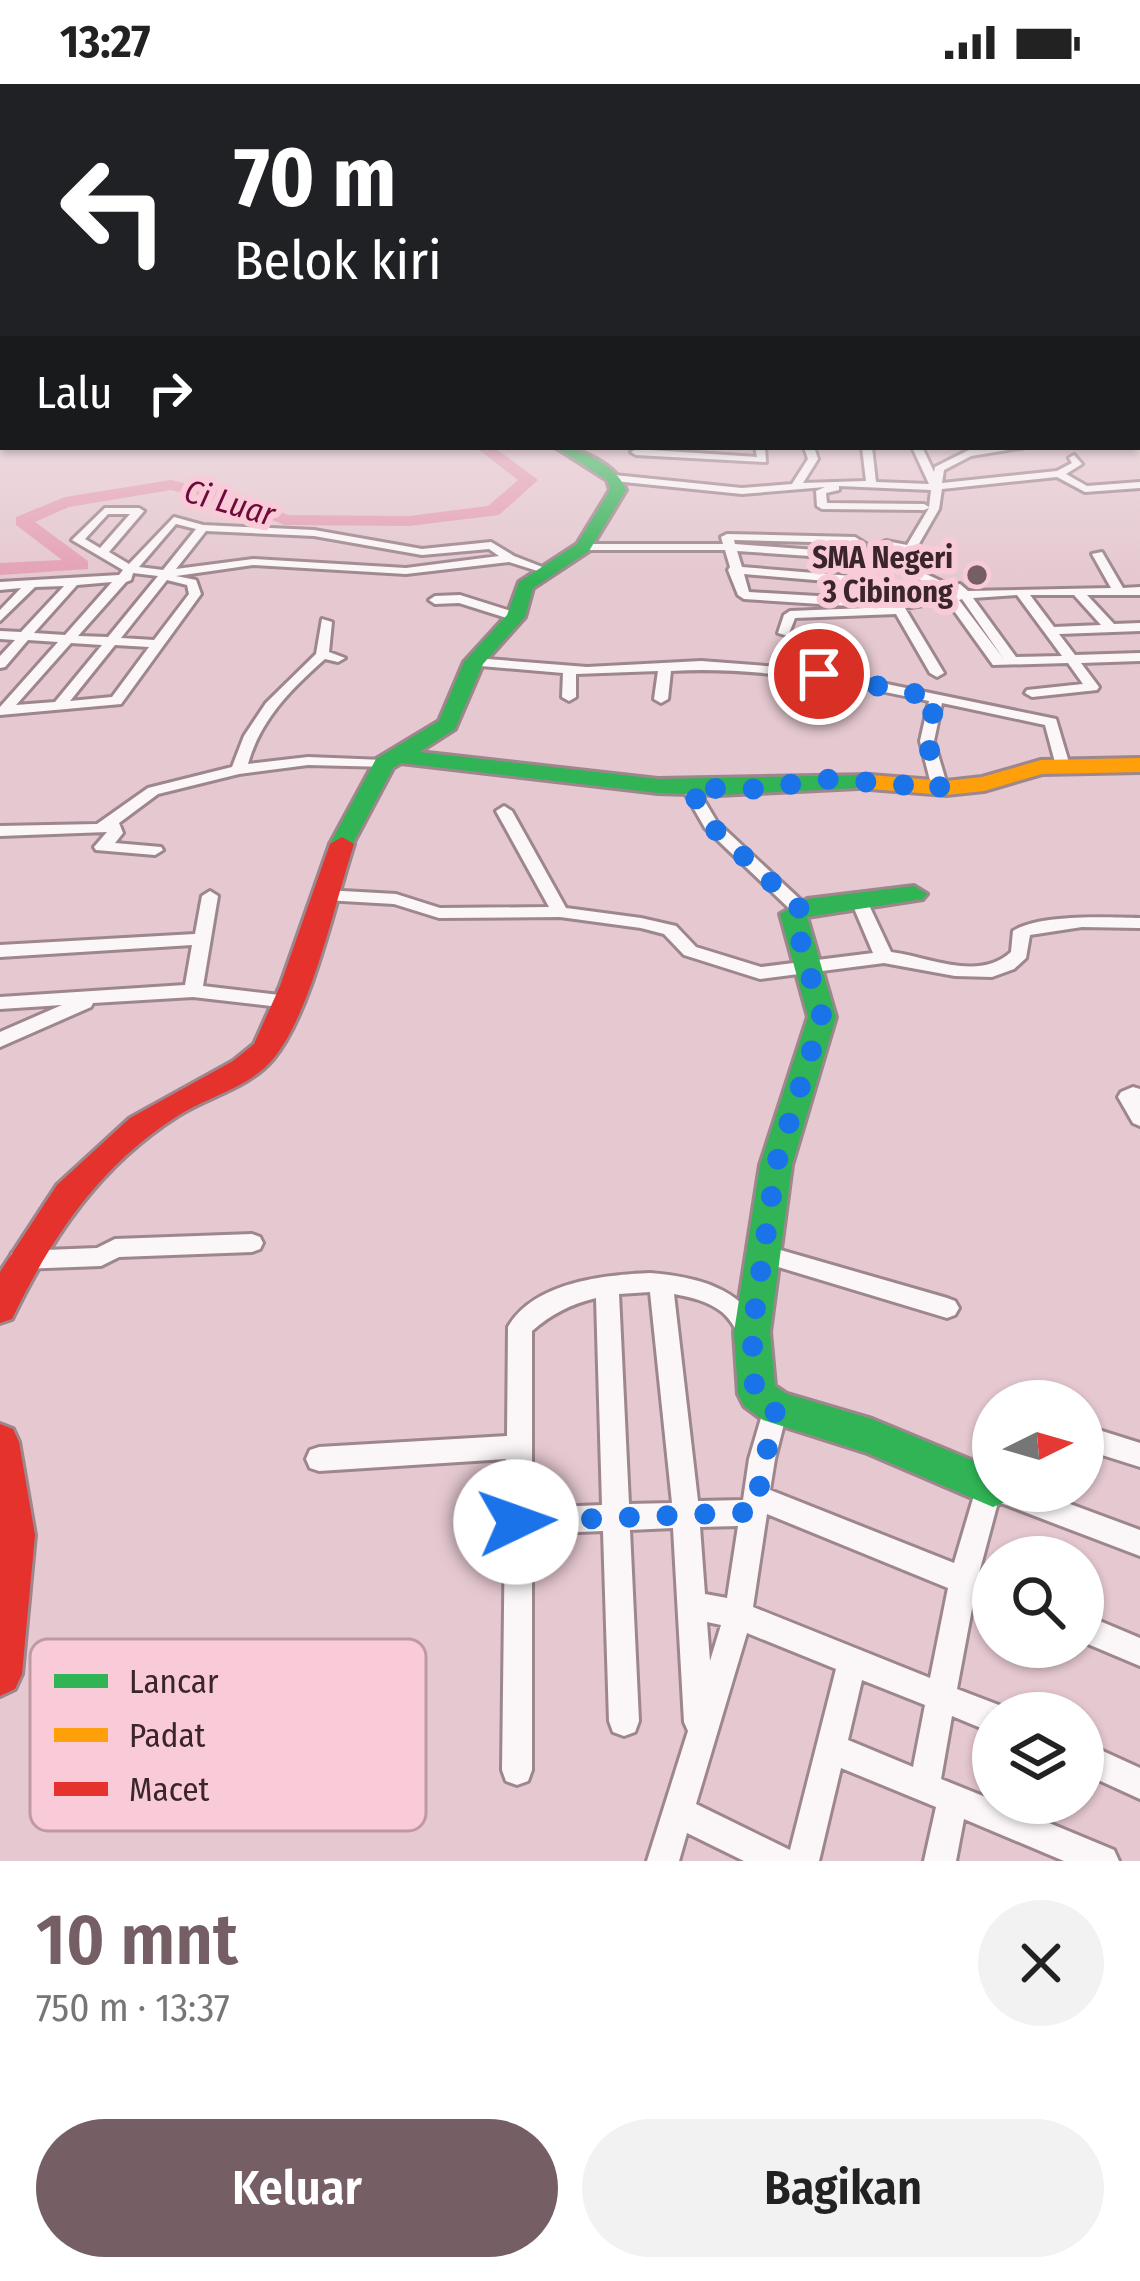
<!DOCTYPE html>
<html lang="id">
<head>
<meta charset="utf-8">
<style>
	body { margin:0; font-family:"Fira Sans Condensed",sans-serif; background:#f2f2f2; color:#222; height:100vh; display:flex; flex-direction:column; font-size:45px; white-space:nowrap }
	* { box-sizing:border-box; margin:0 }
	p { font-size:39px; color:#767676 }
	.icon { flex:none; width:66px; height:66px; fill:none; stroke:currentColor; stroke-width:2; stroke-linecap:round; stroke-linejoin:round }
	.map { position:relative; height:1777px; overflow:hidden }
	.details { display:flex; flex-direction:column; background:#fff; flex:1 }
	.details>* { flex:none }
	.guide { position:absolute; left:0px; top:0px; width:1140px; height:366px; box-shadow:0 3px 9px #0004; background:#202124; color:#fff; overflow:hidden }
	.needle { width:78px; rotate:85deg }
	.tools { position:absolute; left:972px; top:1296px; display:grid; gap:24px }
	.tools a { display:grid; place-items:center; width:132px; height:132px; border-radius:50%; background:#fff; box-shadow:0 3px 9px #0004; font-size:60px }
	.pin { position:absolute; display:grid; place-items:center; width:102px; height:102px; color:#fff; margin:-51px; border:6px solid #fff; border-radius:50%; box-shadow:0 3px 12px #0007 }
	.me { position:absolute; width:132px; margin:-66px; rotate:87deg; stroke-linejoin:round; filter:drop-shadow(0 0 9px #0008) }
	.turn { display:flex; align-items:center; gap:42px; height:252px; padding:0 36px; font-size:54px }
	.turn .icon { width:156px; height:156px; stroke-width:2.5 }
	.turn b { display:block; font-size:84px; line-height:102px }
	.then { display:flex; align-items:center; height:114px; padding:0 36px; background:#0003; gap:24px; font-size:45px }
	.round { display:grid; place-items:center; flex:none; width:126px; height:126px; border-radius:63px; background:#f2f2f2 }
	.headline { display:flex; align-items:center; justify-content:space-between; height:204px; padding:0 36px }
	h1 { font-size:72px; font-weight:600; line-height:90px; color:#765e65 }
	.action { display:flex; gap:24px; margin-top:auto; padding:24px 36px }
	.action a { flex:1; height:138px; border-radius:72px; background:#765e65; color:#fff; font-size:48px; font-weight:600; line-height:138px; text-align:center }
	.action a+a { background:#f2f2f2; color:#222 }
	.status { display:flex; justify-content:space-between; align-items:center; height:84px; padding:0 60px; background:#fff; direction:ltr }
	.status svg { height:33px; fill:currentColor }
	.map>svg:first-child { display:block }
	.lines { fill:none; stroke-linecap:round; stroke-linejoin:round }
	.river { fill:#e4a0b5; fill-rule:evenodd }
	.street-casing { stroke:#9d878d; stroke-width:6 }
	.fast-casing { stroke:#9d878d; stroke-width:6 }
	.slow-casing { stroke:#9d878d; stroke-width:6 }
	.jam-casing { stroke:#9d878d; stroke-width:6 }
	.street { fill:#fbf7f8; fill-rule:evenodd }
	.fast { fill:#30b455; fill-rule:evenodd }
	.slow { fill:#ff9f0a; fill-rule:evenodd }
	.jam { fill:#e5322d; fill-rule:evenodd }
	.route { stroke:#1a73e8; stroke-width:21; stroke-dasharray:0 37.8 }
	.poi-dot { fill:#765e65; stroke:#f9cbd8; stroke-width:4.5 }
	.labels { text-anchor:middle; stroke-width:12; stroke-linejoin:round; paint-order:stroke }
	.far-poi-label { font-size:30px; font-weight:bold; fill:#3a252c; stroke:#f9cbd8; text-anchor:end }
	.far-water-label { font-size:33px; font-style:italic; fill:#6f093a; stroke:#f9cbd8 }
	.key { fill:#f9cbd8; stroke:#c099a4; stroke-width:3 }
	.key-label { font-size:33px; fill:#3a252c }
</style>
</head>
<body>
<div class="status"><b>13:27</b><svg viewBox="0 0 49 12"><path d="M0 12V9h3v3zM5 12V6h3v6zM10 12V3h3v9zM15 12V0h3v12zM26 1h20v11H26zM47 4h2v5h-2z"/></svg></div>
<div class="map">
<svg width="1140" height="1777" viewBox="0 0 1140 1777">
	<rect width="100%" height="100%" fill="#e5c8d0"/>
	<g class="lines">
		<path class="river" d="M0 258H3V266H0Z
			M475 363H494L538 396 499 431 409 442 285 441 230 420 171 406 69 423 35 438 88 477V485L0 491V479L62 476 16 441V433L65 413 171 396 242 412 288 431 409 432 488 422 518 396Z"/>
		<g class="street-casing">
			<path id="street" d="M0 255H3V259H0Z
				M1137 272H1140V276H1137Z
				M1137 304 1140 305V312L1137 311Z
				M1140 321V327L1137 328V322Z
				M1137 336H1140V342H1137Z
				M1137 357H1140V363H1137Z
				M755 363H765L766 378 636 371 631 368 636 365 757 373Z
				M804 363H814L818 375 803 399 866 397 862 363H872L876 398 929 400 912 363H922L934 388 935 383 969 366 1026 363 971 372 944 386 942 399 1057 387 1072 379 1069 374 1074 371 1082 380 1066 390 1087 402 1140 398V404L1085 408 1057 393 942 405 939 425 916 465 918 472 901 478 947 500 954 509H957L956 501 960 500 968 507 1111 504 1092 470 1102 468 1123 504 1140 503V511H1087L1114 540 1140 539V547L1059 550 1075 571 1140 569V577L1081 579 1099 603 1097 606 1032 613 1025 609 1027 606 1083 600 1068 579 993 581 947 517 905 524 944 589 937 593 930 589 896 530 795 534 788 552 778 549 784 531 790 527 891 523 861 500 744 490 749 508 851 514 857 518 851 522 744 515 738 511 728 486 730 483 725 466H583L577 463 583 460H723L721 453 727 450 855 453 866 460V464H858L852 459 734 456 735 460 870 470V465L886 457 907 461 929 424 924 426 822 425 817 422 816 407 825 403 742 410 614 397 609 394 614 391 742 404 792 400 808 375ZM839 402 931 406 929 423 924 420 827 419 826 409 839 406ZM888 464 905 467 906 470 893 472 882 467ZM737 467 883 477 939 506 943 511 899 517 864 493 742 483ZM1017 511 1062 572 1016 573 973 514ZM1030 511H1074L1101 541 1054 543ZM962 515 1003 574 959 516Z
				M105 424H139L144 427 109 468 129 480 174 433 203 441 314 446 422 465 491 458 514 472 550 486 544 489 509 478 406 490 253 481 176 492 196 496 201 510 121 620 0 631V623L58 558 28 556 5 583 0 584V572L15 556 0 555V547L21 548 64 502 35 503 0 537V526L21 504 0 506V498L119 491 123 486 72 456ZM108 430H130L100 464 85 455ZM176 440 196 445 163 486 139 483ZM206 447 314 452 422 471 489 465 499 472 406 484 253 475 176 485ZM133 489 158 492 108 553 78 552 126 498 131 496ZM167 496 187 501 189 510 154 556 121 554ZM112 498 65 551 34 549 77 501ZM71 559 102 561 55 618 16 621ZM115 561 149 563 112 613 70 617Z
				M460 511 520 530 522 533 516 537 459 519 435 520 429 516 435 512Z
				M322 535 332 538 329 568 345 574 338 578 325 575C291 605 260 636 248 680L308 673 384 676 389 677V683L308 681 239 690 158 710 119 739 123 749 115 759 161 763 163 766 155 771 96 766 94 763 107 748 0 752V742L97 740 148 704 232 683 244 652 266 619 316 570Z
				M474 574 587 583 701 577 819 586 1056 635 1070 682 1063 686 1056 682 1045 641 942 619 934 657 948 704 940 709 932 704 920 657 929 617C844 599 758 582 671 587L668 615 661 619 654 615 658 587 576 590V613L569 617 562 613 563 589 469 581V575Z
				M690 699 695 701 717 738 805 820 807 824 805 828H793L705 744 682 704Z
				M504 722 512 727 566 824 641 834 676 842 696 863 761 883 873 869 851 817 859 812 867 817 891 868C929 873 979 898 1011 868L1013 847C1039 830 1107 833 1140 834V844L1082 843 1030 851 1026 874 1014 885 992 893 955 892 884 879 760 895 684 871 664 850 641 844 560 833 439 834 394 820 325 816 317 811 325 806 396 810 440 824 549 823 496 727Z
				M210 807 218 812 203 902 288 912 297 918 295 922 288 924 193 913 93 919 91 923 0 963V948L62 921 0 925V913L185 901 192 861 0 873V861L195 850 202 812Z
				M1133 1003 1140 1005V1042L1133 1039 1118 1013 1121 1008Z
				M252 1150 260 1153 263 1159 260 1165 252 1168 119 1173 101 1182 20 1185 12 1183 9 1176 12 1169 20 1167 97 1164 115 1155Z
				M763 1161 947 1214 955 1217 959 1224 955 1231 947 1234 755 1176 752 1170 755 1164Z
				M650 1189C697 1193 740 1203 764 1248L760 1255C737 1261 738 1241 722 1228 708 1217 690 1213 674 1210L698 1417 743 1416 749 1375 764 1324 767 1316 776 1313 785 1316 788 1324 775 1375 770 1406 954 1479 980 1391 984 1382 993 1379V1407H1035L1140 1446V1472L998 1418 979 1489 993 1494V1522L974 1514 957 1605 1004 1623 1006 1629H993V1649L952 1632 941 1695 993 1716V1719H1001L1114 1766 1119 1777H1064L964 1735 956 1777H924L936 1723 841 1684 819 1777H744L687 1749 679 1777H647L688 1647 684 1638 673 1444 630 1446 639 1637 635 1648 624 1652 613 1648 609 1637 603 1447 532 1450V1686L528 1697 517 1701 506 1697 502 1686 505 1444 503 1438 505 1431 506 1375 319 1387 310 1384 306 1375 310 1366 319 1363 507 1352 508 1243C534 1198 604 1191 650 1189ZM650 1208 672 1419 629 1420 619 1210ZM596 1214 602 1421 532 1424V1247C551 1230 571 1220 596 1214ZM767 1430 948 1504 930 1594 753 1523ZM738 1442 727 1514 705 1510 700 1443ZM707 1538 721 1541 710 1577ZM747 1549 836 1585 790 1766 696 1720ZM862 1596 925 1621 913 1683 848 1656Z
				M1083 1341 1140 1359V1383L1083 1365Z
				M1083 1530 1140 1554V1582L1083 1558Z
				M1083 1658 1140 1684V1715L1083 1689Z"/>
		</g>
		<g class="fast-casing">
			<path id="fast" d="M555 363C580 363 617 381 626 406L589 467 533 504 525 533 483 580 455 645 419 668 658 695 870 691 878 693V703L718 711 658 709 401 679 393 684 350 765H334L330 760 376 675 439 637 464 578 507 531 519 498 577 460 610 406 607 396Z
				M914 802 927 810 923 815 807 833 836 933 792 1081 770 1248 775 1302 787 1310 872 1335 993 1385V1407H1011L1007 1417 993 1423 867 1369 763 1336 744 1322 738 1310 734 1248 760 1081 808 933 780 830 807 815Z"/>
		</g>
		<g class="slow-casing">
			<path id="slow" d="M1140 674V688L1042 690 984 707 946 711 870 705 859 698 870 691 946 697 982 693 1041 676Z"/>
		</g>
		<g class="jam-casing">
			<path id="jam" d="M342 753 354 760C335 818 311 930 273 975 250 1003 209 1012 179 1031 100 1081 52 1152 12 1235L0 1239V1188L57 1101 130 1034 233 977 254 960 280 902 330 760Z
				M0 1340 13 1345 19 1358 35 1451 22 1590 15 1605 0 1612Z"/>
		</g>
		<use href="#street" class="street"/>
		<use href="#fast" class="fast"/>
		<use href="#slow" class="slow"/>
		<use href="#jam" class="jam"/>
	</g>
	<linearGradient id="sky" x2="0" y2="1"><stop stop-color="#a6acd4"/><stop offset="0.5" stop-color="#f3e6ea"/><stop offset="1" stop-color="#f3e6ea" stop-opacity="0"/></linearGradient>
	<rect width="1140" height="498" fill="url(#sky)"/>
	<g class="lines">
		<path class="route" d="M516 1438 754 1428 776 1324 758 1310 754 1299 752 1248 776 1081 822 933 793 830 799 824 711 742 690 704 756 705 831 695 940 704 927 657 936 614 819 590"/>
	</g>
	<circle class="poi-dot" cx="977" cy="491" r="12"/>
	<g class="labels">
		<g class="far-poi-label">
			<text x="953" y="484">SMA Negeri<tspan x="953" dy="34">3 Cibinong</tspan></text>
		</g>
		<g class="far-water-label">
			<text transform="translate(230 418) rotate(16)" y="12">Ci Luar</text>
		</g>
	</g>
	<rect x="30" y="1555" width="396" height="192" rx="18" class="key"/>
	<rect x="54" y="1590" width="54" height="14" fill="#30b455"/>
	<rect x="54" y="1644" width="54" height="14" fill="#ff9f0a"/>
	<rect x="54" y="1698" width="54" height="14" fill="#e5322d"/>
	<g class="key-label">
		<text x="129" y="1609">Lancar</text>
		<text x="129" y="1663">Padat</text>
		<text x="129" y="1717">Macet</text>
	</g>
</svg>
<div class="tools">
<a><svg class="needle" viewBox="-14 -14 28 28"><path d="M0-13l5 13h-10z" fill="#e53935"/><path d="M0 13l5-13h-10z" fill="#767676"/></svg></a>
<a><svg class="icon" aria-label="search" viewBox="0 0 24 24"><circle cx="10" cy="10" r="6"/><path d="M15 15l6 6"/></svg></a>
<a><svg class="icon" aria-label="layers" viewBox="0 0 24 24"><path d="M12 4l9 5-9 5-9-5zM3 14l9 5 9-5"/></svg></a>
</div>
<div class="pin" style="left:819px;top:590px;background:#d93025"><svg class="icon" aria-label="arrive" viewBox="0 0 24 24"><path d="M6 21V4h12l-3 4 3 4H6"/></svg></div>
<svg class="me" style="left:516px;top:1438px" viewBox="-20 -20 40 40"><circle r="19" fill="#fff"/><path d="M0-13L10 11 0 6-10 11z" fill="#1a73e8"/></svg>
<div class="guide">
<div class="turn"><svg class="icon" aria-label="left" viewBox="0 0 24 24"><path d="M17 20v-9H6M10 6l-5 5 5 5"/></svg><div><b>70 m</b>Belok kiri</div></div>
<div class="then">Lalu<svg class="icon" aria-label="right" viewBox="0 0 24 24"><path d="M7 20v-9h11M14 6l5 5-5 5"/></svg></div>
</div>
</div>
<section class="details">
<div class="headline"><div><h1>10 mnt</h1><p>750 m · 13:37</p></div><a class="round"><svg class="icon" aria-label="close" viewBox="0 0 24 24"><path d="M6 6l12 12M18 6L6 18"/></svg></a></div>
<div class="action"><a>Keluar</a><a>Bagikan</a></div>
</section>
</body>
</html>
